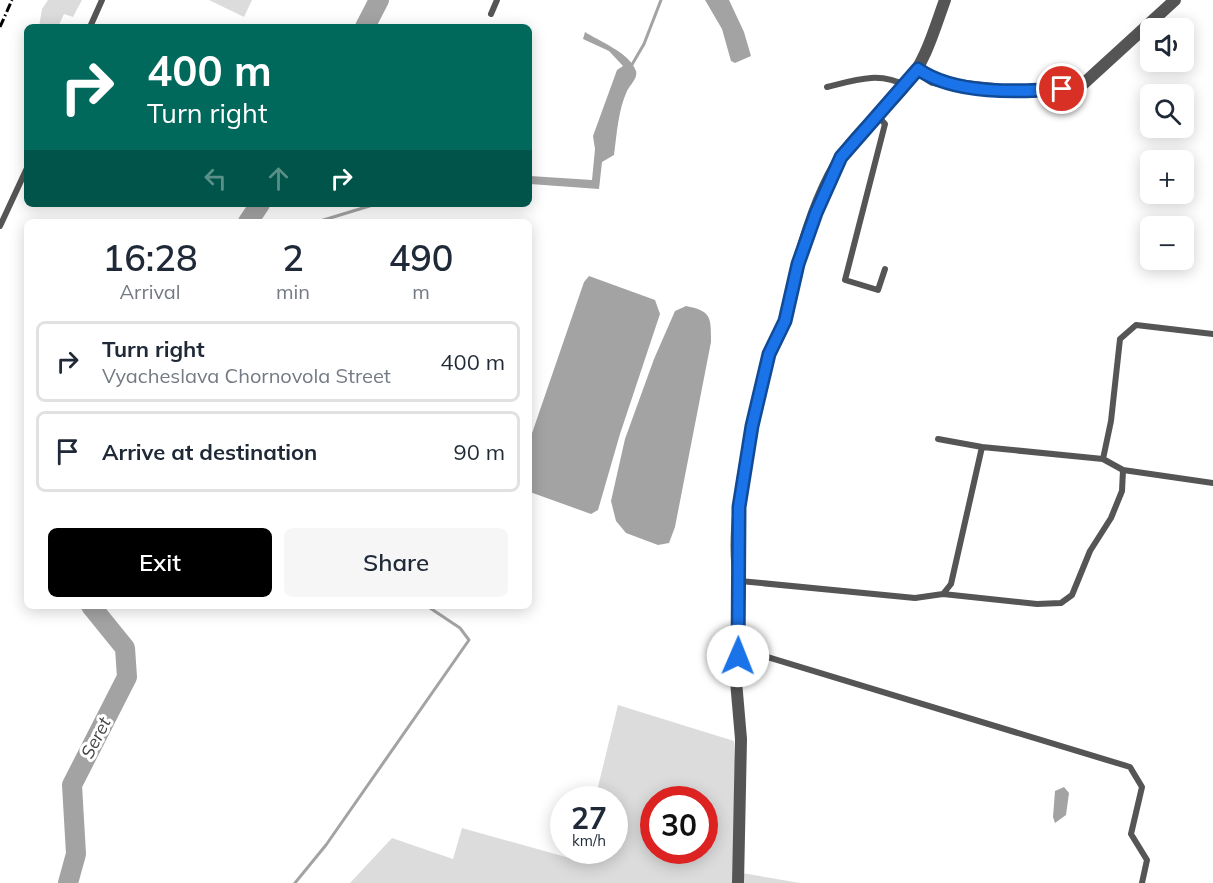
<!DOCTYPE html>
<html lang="en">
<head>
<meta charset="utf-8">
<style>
	body { margin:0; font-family:Mulish,sans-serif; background:#f6f6f7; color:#1f2937; height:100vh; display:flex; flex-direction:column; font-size:22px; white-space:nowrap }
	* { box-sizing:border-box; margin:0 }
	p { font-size:20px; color:#747a83 }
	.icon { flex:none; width:33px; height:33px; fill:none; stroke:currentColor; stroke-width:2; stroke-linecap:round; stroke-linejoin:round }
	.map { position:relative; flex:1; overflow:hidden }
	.details { position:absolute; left:24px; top:219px; width:508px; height:390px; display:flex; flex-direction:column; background:#fff; border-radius:9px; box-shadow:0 3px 15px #0003 }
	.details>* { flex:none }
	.banner { position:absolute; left:24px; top:24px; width:508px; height:183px; border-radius:9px; box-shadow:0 3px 15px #0003; background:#00695c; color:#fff; overflow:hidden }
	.fabs { position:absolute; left:1140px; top:18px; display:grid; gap:12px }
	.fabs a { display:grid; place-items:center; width:54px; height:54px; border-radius:9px; background:#fff; box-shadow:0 3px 15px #0003; font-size:30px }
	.speed { position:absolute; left:550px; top:786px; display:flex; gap:12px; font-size:30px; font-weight:700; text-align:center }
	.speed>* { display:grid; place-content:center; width:78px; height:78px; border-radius:50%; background:#fff; box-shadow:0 3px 15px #0003; line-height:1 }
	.speed small { font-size:15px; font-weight:400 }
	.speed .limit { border:9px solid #d22; background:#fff; color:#111 }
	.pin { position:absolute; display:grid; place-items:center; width:51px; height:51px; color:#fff; margin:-26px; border:3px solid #fff; border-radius:50%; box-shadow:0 2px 6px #0007 }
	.me { position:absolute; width:66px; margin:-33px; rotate:1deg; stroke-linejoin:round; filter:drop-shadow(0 0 4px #0008) }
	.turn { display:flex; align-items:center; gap:21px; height:126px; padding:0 24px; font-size:27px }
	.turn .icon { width:78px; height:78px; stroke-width:2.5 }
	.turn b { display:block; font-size:42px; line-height:51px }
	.lanes { display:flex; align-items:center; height:57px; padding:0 24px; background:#0003; justify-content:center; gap:30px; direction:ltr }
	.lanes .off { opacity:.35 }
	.eta { display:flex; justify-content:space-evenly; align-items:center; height:102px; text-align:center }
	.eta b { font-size:36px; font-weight:600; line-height:42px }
	.action { display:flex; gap:12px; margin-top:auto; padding:12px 24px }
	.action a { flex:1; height:69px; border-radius:9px; background:#000; color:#fff; font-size:24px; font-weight:600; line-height:69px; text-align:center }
	.action a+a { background:#f6f6f7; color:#1f2937 }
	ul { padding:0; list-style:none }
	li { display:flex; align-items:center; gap:18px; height:81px; margin:0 12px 9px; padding:0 12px; border:3px solid #e0e1e3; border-radius:9px }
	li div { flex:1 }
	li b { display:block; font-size:22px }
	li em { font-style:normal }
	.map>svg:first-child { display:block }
	.green { fill:#dcdcdc; fill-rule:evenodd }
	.water { fill:#a3a3a3 }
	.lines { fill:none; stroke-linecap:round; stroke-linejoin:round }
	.stream { stroke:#a3a3a3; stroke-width:3 }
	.river { stroke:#a3a3a3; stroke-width:20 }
	.lane { stroke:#555; stroke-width:6 }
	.street { stroke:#555; stroke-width:12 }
	.rail { stroke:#000; stroke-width:3; stroke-dasharray:9 3 1.5 3; stroke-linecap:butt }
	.route-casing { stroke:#114b97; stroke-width:15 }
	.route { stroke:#1a73e8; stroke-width:10 }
	.labels { text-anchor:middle; stroke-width:6; stroke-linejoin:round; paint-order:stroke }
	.water-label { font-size:18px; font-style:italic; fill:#444; stroke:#fff }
</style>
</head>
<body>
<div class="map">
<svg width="1213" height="883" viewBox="0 0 1213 883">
	<rect width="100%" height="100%" fill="#fff"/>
	<path class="green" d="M48 0H82L73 17 64 14 58 27H39L42 9Z
		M209 0H252L244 17Z
		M618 705 734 741 739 849 734 883H350L392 838 453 859 462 828 580 861 583 851 615 850V800L595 799ZM654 800H705V850H654Z
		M742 873 800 883H740Z"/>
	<path class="water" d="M705 0H729L744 32 751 56 735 63 731 61 722 29Z
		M585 32C599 41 630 53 636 71 638 78 630 85 627 91 618 111 617 133 614 155L602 162 599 189 530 184V176L592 180 595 149 593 136 617 70 623 66 609 51 583 39Z
		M589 276 655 300 660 314 620 434 598 510 591 514 530 492V439L584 282Z
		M686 306C712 311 711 318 711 342L675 527 669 543 658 545 626 533 616 521 611 501 625 439 654 359 675 311Z
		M1064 787 1069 793 1066 815 1055 823 1053 817 1055 791Z"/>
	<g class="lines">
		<path class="stream" d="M630 68 644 44 661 0
			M317 222 376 204
			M295 883 326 845 469 640 460 628 427 606"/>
		<path class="river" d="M365 27 379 0
			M248 222 260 204
			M68 883 76 854 72 785 127 677 125 648 91 606"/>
		<path class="lane" d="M491 14 497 0
			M90 27 102 0
			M827 87C855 80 880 71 906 86
			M877 115 885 124 845 280 878 290 885 269
			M0 226 27 168
			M938 439 982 447
			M1103 459 1111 421 1120 339 1136 325 1213 334
			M740 581 915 598 943 594 951 584 982 447 1103 459 1123 470 1213 483
			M943 594 1037 604 1061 603 1072 595 1090 551 1111 518 1122 491 1123 470
			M739 637 761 655 1130 767 1142 787 1131 834 1147 860 1142 883"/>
		<path class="street" d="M918 70 933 80 956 85 1023 92 1082 85 1175 0
			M738 883 741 739 736 681 740 581C727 529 754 411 769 357 772 344 782 333 785 320 795 270 813 200 841 157 858 130 885 111 905 86 926 61 934 30 945 0"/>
		<path class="rail" d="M0 27 12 0"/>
	</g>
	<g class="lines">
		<g class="route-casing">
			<path id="route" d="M738 656 739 507 752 426 769 354 785 321 798 264 816 213 841 157 918 69C954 95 1019 92 1062 89"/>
		</g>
		<use href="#route" class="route"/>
	</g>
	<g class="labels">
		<g class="water-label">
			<text transform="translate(96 738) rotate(-63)" y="6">Seret</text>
		</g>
	</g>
</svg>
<div class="fabs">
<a><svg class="icon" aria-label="sound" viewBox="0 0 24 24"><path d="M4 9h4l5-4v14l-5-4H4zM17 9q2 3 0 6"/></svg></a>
<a><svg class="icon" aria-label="search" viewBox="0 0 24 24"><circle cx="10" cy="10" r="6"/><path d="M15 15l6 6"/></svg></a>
<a>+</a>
<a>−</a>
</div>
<div class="speed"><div>27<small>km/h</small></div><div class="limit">30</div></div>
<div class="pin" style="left:1062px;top:89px;background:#d93025"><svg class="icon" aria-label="arrive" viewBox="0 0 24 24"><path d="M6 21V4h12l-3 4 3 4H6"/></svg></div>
<svg class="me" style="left:738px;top:656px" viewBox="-20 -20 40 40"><circle r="19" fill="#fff"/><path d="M0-13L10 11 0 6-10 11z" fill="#1a73e8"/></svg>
<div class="banner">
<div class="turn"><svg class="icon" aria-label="right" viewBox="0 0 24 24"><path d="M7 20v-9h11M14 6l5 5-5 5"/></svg><div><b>400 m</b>Turn right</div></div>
<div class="lanes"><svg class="icon off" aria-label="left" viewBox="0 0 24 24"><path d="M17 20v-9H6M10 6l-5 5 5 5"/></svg><svg class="icon off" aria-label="ahead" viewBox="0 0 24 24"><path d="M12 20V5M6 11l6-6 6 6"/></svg><svg class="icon" aria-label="right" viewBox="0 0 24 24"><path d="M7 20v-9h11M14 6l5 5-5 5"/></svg></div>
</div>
<section class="details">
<div class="eta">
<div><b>16:28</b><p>Arrival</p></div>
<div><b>2</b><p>min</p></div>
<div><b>490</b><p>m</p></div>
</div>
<ul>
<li><svg class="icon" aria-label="right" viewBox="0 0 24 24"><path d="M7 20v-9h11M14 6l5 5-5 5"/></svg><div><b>Turn right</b><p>Vyacheslava Chornovola Street</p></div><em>400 m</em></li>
<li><svg class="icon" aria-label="arrive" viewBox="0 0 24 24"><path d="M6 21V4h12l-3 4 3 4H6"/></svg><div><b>Arrive at destination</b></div><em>90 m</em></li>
</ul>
<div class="action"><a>Exit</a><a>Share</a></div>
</section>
</div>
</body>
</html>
